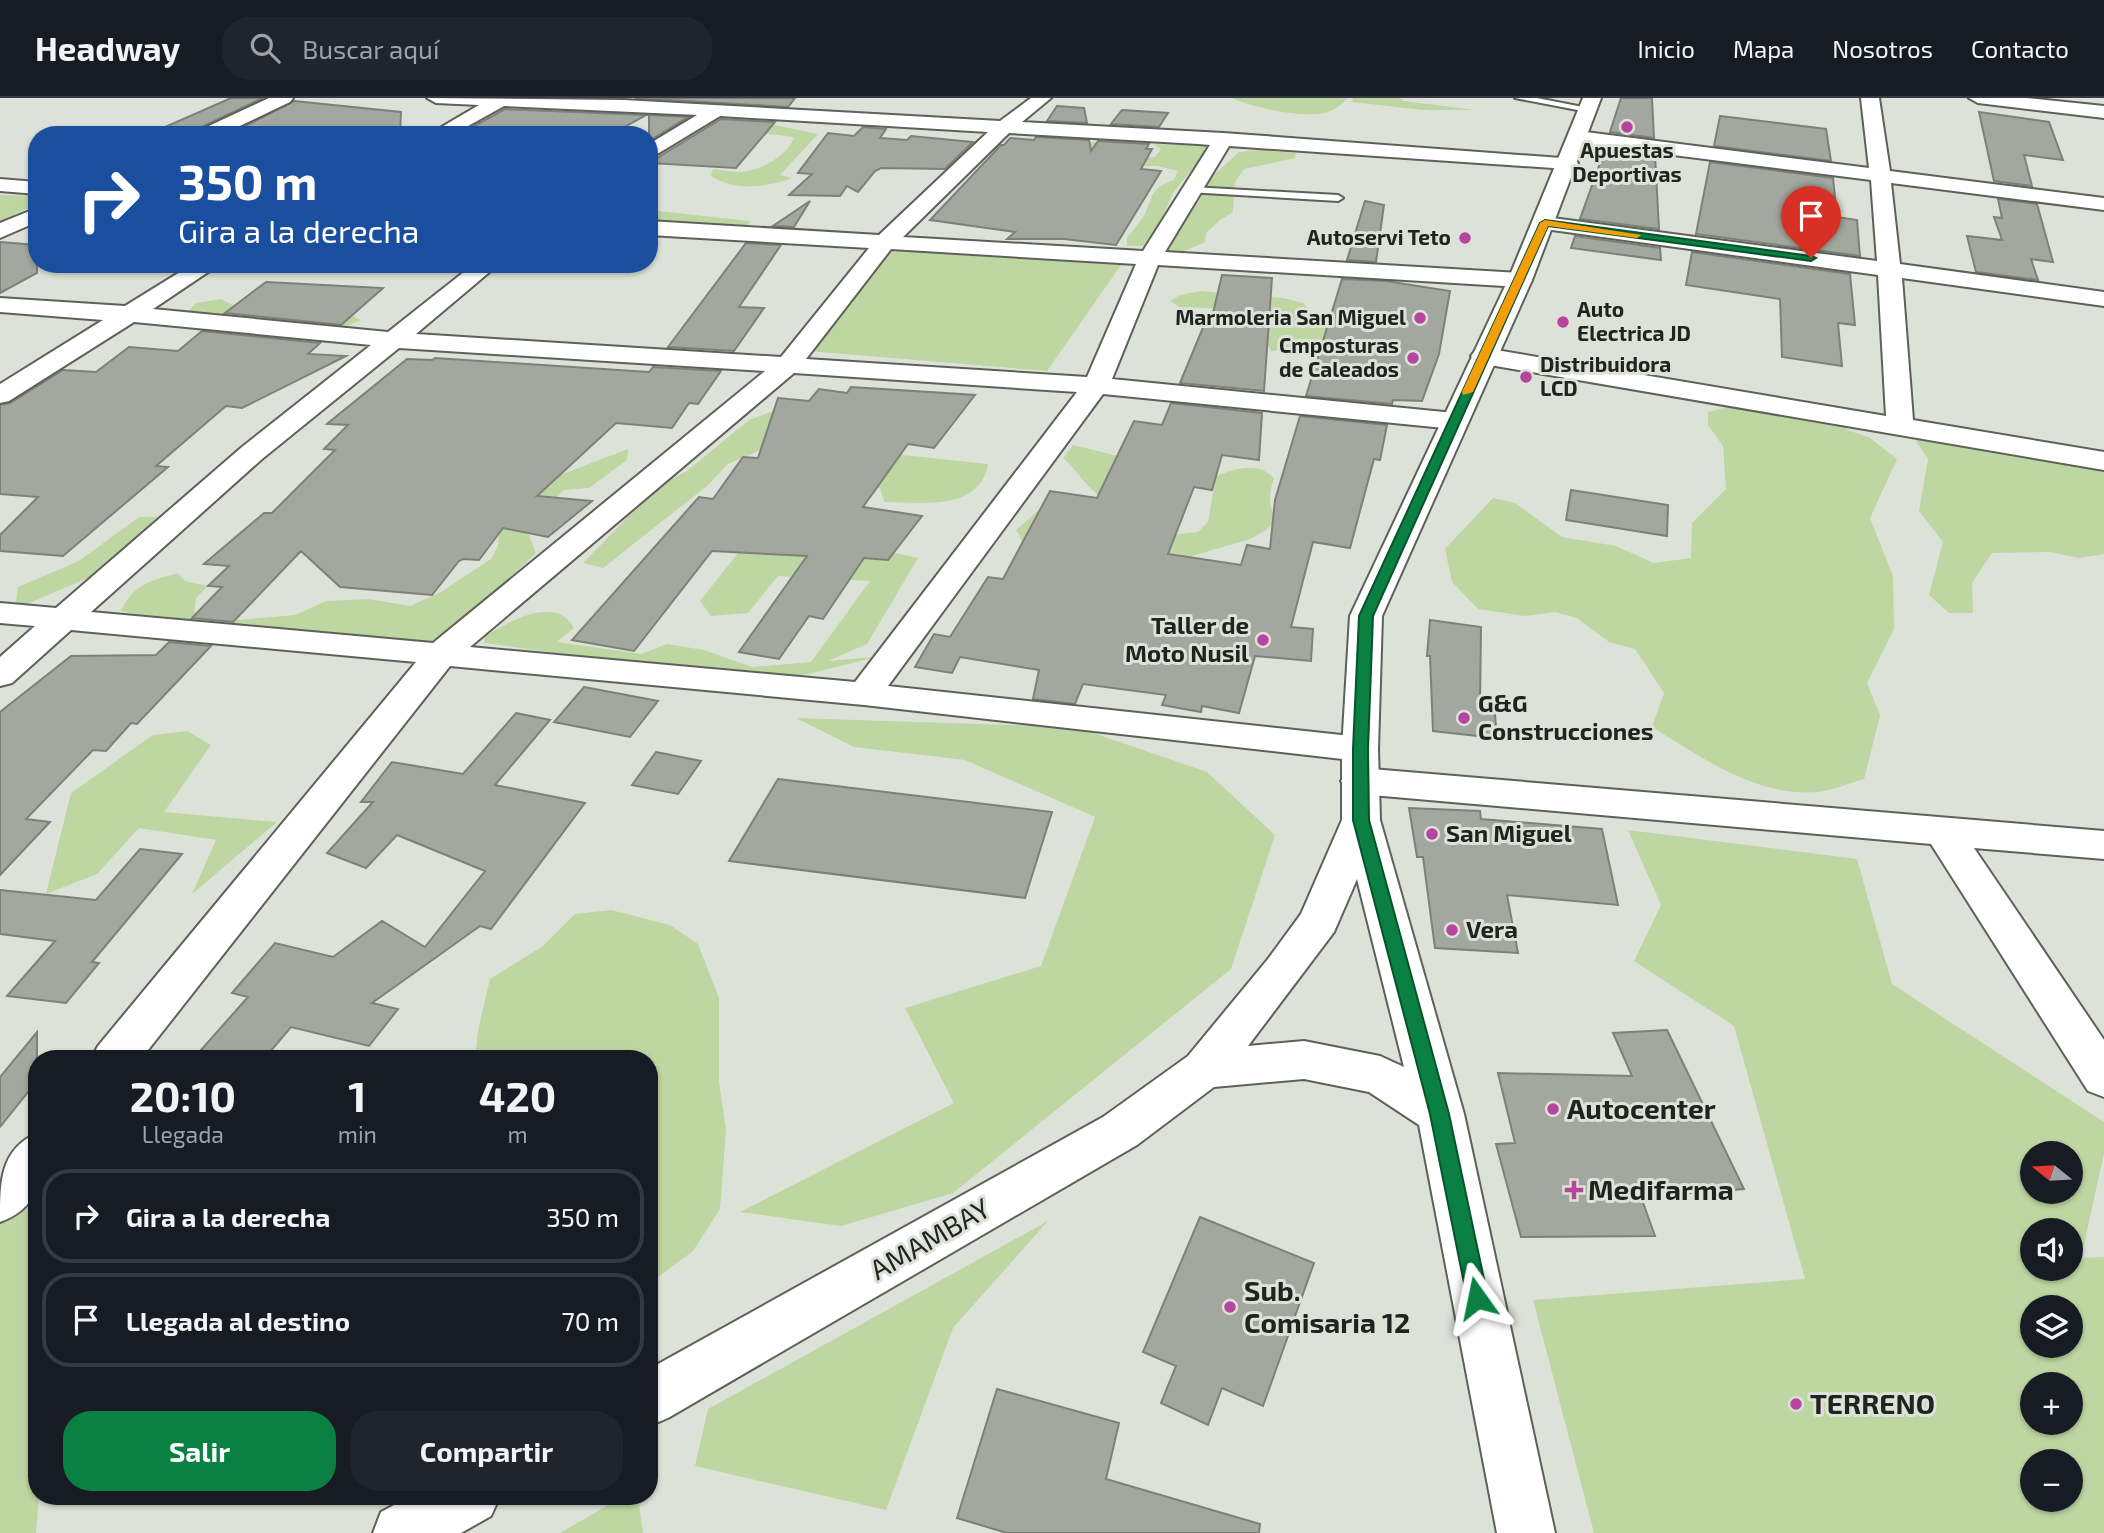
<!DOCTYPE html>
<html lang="es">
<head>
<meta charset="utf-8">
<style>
	body { margin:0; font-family:"Exo 2",sans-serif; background:#20242c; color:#f1f3f6; height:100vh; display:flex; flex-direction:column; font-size:26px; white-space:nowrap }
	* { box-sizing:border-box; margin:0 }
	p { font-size:23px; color:#9ea1a6 }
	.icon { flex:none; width:38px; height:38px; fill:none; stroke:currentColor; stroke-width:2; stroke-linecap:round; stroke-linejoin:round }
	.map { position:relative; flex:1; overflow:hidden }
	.panel { position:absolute; left:28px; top:952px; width:630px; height:455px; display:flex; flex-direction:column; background:#171b24; border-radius:28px; box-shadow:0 2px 5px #0004 }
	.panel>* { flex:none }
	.top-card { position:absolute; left:28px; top:28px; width:630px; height:147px; border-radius:28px; box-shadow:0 2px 5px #0004; background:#1a4fa0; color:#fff; overflow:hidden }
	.needle { width:46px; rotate:288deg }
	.controls { position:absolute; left:2020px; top:1043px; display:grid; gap:14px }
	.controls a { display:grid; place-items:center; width:63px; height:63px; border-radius:50%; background:#171b24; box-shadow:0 2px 5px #0004; font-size:35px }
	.pin { position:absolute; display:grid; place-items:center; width:60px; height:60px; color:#fff; margin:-72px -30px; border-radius:50% 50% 50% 0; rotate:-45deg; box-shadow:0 0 7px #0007 }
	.pin .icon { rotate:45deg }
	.me { position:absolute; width:77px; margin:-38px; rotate:348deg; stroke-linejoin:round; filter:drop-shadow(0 0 5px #0008) }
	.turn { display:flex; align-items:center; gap:24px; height:147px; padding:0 35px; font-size:32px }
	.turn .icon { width:91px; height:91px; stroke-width:2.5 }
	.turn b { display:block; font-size:49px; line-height:60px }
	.eta { display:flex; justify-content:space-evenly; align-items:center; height:119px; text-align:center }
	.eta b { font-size:42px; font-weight:700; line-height:49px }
	.primary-button { display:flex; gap:14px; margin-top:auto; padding:14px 35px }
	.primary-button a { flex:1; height:80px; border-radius:28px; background:#0b8043; color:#fff; font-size:28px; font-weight:700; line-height:80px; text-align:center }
	.primary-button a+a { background:#20242c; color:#f1f3f6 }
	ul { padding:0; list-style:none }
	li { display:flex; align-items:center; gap:21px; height:94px; margin:0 14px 10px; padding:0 21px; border:4px solid #363941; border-radius:28px }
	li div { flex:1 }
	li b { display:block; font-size:26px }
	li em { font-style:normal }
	header { display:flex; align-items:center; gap:42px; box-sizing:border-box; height:98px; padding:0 35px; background:#171b24; border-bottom:2px solid #363941 }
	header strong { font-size:33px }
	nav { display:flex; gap:38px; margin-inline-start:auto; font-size:24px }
	.search { width:490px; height:63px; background:#20242c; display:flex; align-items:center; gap:18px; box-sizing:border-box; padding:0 24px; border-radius:28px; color:#9ea1a6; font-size:26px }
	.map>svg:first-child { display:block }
	.green { fill:#bed6a2; fill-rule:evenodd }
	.building { fill:#a3a79e; stroke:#7d8178; stroke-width:2 }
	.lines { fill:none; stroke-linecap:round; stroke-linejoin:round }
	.lane-casing { stroke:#5d6159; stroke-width:4 }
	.street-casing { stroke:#5d6159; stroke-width:4 }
	.secondary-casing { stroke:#5d6159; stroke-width:4 }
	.lane { fill:#fff; fill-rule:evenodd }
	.street { fill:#fff; fill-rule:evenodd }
	.secondary { fill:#fff; fill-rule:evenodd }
	.route { fill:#0b8043; stroke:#07532c; stroke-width:2 }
	.slow { fill:#f59e0b }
	.poi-dot { fill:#b7449d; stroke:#dde2d8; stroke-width:2.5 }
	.labels { text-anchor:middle; stroke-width:6; stroke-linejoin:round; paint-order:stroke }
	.far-poi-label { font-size:21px; font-weight:bold; fill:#212320; stroke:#dde2d8; text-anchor:end }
	.poi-label { font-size:24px; font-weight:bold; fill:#212320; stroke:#dde2d8; text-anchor:start }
	.near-poi-label { font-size:28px; font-weight:bold; fill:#212320; stroke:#dde2d8; text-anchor:start }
	.near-street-label { font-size:28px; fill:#212320; stroke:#dde2d8 }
</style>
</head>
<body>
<header>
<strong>Headway</strong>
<div class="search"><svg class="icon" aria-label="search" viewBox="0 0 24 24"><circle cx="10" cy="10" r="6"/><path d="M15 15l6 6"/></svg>Buscar aquí</div>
<nav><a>Inicio</a><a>Mapa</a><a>Nosotros</a><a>Contacto</a></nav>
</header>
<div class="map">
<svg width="2104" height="1435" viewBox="0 0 2104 1435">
	<rect width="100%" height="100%" fill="#dde2d8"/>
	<path class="green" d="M1232 0H1347C1342 7 1333 13 1325 15 1301 20 1253 10 1232 0Z
		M1352 0H1400L1404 3 1475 12H1423L1353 4Z
		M759 24 818 36 780 77 792 80C767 89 735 94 711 78L713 71C722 72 732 74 741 74 760 73 789 57 794 39L768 36 744 47Z
		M1045 41 1131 47 1132 61 1155 59 1161 51 1153 46 1211 48 1173 95 1160 124 1144 148H1127V140C1133 132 1140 124 1145 116 1154 95 1151 90 1174 82L1178 73 1157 68H1108Z
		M1258 52 1296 55 1295 60 1244 71 1235 84 1233 114 1220 122 1206 135 1205 144 1185 153H1166L1184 122 1200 102 1205 85 1239 54Z
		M0 97 37 98V106L0 123Z
		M649 112 750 123 746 131 649 126Z
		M889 152 1121 167 1047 273 808 253Z
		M1201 193 1283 200 1303 205 1312 214 1335 223 1327 246 1308 241 1292 251 1271 253 1266 243 1270 226 1258 212 1179 209 1170 203 1180 197Z
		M221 201 235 208 351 217 361 222 337 232 186 216 196 205Z
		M1774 297 1805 304 1829 314 1848 332 1870 340 1897 361 1870 420 1893 478 1894 531 1867 585 1880 617 1864 681C1849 685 1832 693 1817 694 1756 699 1701 659 1652 629L1664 595 1635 551 1609 544 1577 520 1555 514 1525 518 1478 511 1452 484 1445 451 1493 400 1515 405 1562 439 1616 448 1654 465 1691 460 1692 425 1726 391 1723 348 1708 327V314Z
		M776 312 865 353 988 366C980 414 921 404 884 404L880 390 854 385 795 350 758 353 728 366 707 388 603 470 583 465 658 388 687 373 749 322Z
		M1920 337 2104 365V456L2079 460 2050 454 1992 455 1972 485 1973 515H1949L1929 497 1943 444 1919 413 1928 361 1916 343Z
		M1073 347 1118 358 1171 437 1198 434 1208 424 1216 378C1236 371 1257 363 1274 380 1269 396 1267 407 1277 421L1266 432 1250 441 1182 461 1023 444 1016 432 1040 411 1103 400C1086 390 1078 373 1063 360Z
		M628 351 627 362 589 390 564 392 544 412 528 435 536 455 458 528 428 545 190 529 121 513C132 487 152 482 178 475L185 483 208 488 196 500 194 515 227 523 295 517 326 503 368 501 410 508 441 494 491 461 498 448 499 435 490 429 555 379Z
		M788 392 857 446 918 460 867 546 828 563 876 559 792 580 624 565 485 545 484 539C506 525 556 495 574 530L557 544 641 556 667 546 704 552 752 569 811 564 870 483 778 478 748 515 711 518 700 503Z
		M139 419H157L102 474 15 511 18 489 79 463Z
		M796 620 1076 629 1207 674 1275 737 1231 871 953 1095 841 1128 740 1114 954 1005 905 910 1041 868 1095 719 965 662 854 649Z
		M187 633 211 647 164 714 277 724 192 796 216 742 139 730 97 776 46 796 71 695 153 637Z
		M1628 732 1857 761 1892 886 2104 1024V1055L2081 1160 2104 1159V1435H1594L1533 1202 1805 1181 1734 928 1634 863 1661 807ZM2032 1055H2070V1094H2032ZM2032 1132H2070V1171H2032ZM2032 1209H2070V1248H2032ZM2032 1286H2070V1325H2032ZM2032 1363H2070V1402H2032Z
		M611 812 670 827 698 846 719 900V984L726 1032 720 1111 693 1153 649 1186V961H475L478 933 490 881 543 848 575 816Z
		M37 1105V1398H39L36 1435H0V1120Z
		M1048 1123 953 1230 886 1412 695 1368 708 1311Z
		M624 1398H638L643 1435H560Z"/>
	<path class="building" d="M231 0H263L197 31 194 37H147Z
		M635 0H795L788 9Z
		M1621 0H1652L1654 40 1610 34Z
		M294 3 401 14 400 37H228Z
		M1057 8 1084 10 1087 25 1047 23Z
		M505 11 646 17 610 37H458Z
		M1122 12 1168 15 1159 29 1111 26Z
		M1979 14 2049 24 2063 62 2024 57 2032 88 1994 83Z
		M649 17 688 19 649 43Z
		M1720 18 1826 31 1831 63 1714 48Z
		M721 21 775 24 736 70 649 65Z
		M863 29 886 31 880 40 907 42 911 38 973 44 945 71 881 70 875 73 858 94 847 88 840 98 789 97 812 76 798 75 828 35 854 38Z
		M1036 39 1089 42 1091 53 1098 43 1149 46 1146 51H1152L1141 71 1161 73 1116 147 1064 141H1007L1015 134 930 122 1001 47H1004L1010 40 1034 42Z
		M1605 51 1655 57 1659 131 1580 121Z
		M1710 64 1833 80 1837 119 1857 122 1860 158 1696 136Z
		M1998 101 2037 106 2053 164 2031 161 2038 182 1976 174 1967 138 2002 142 1994 119 2002 120Z
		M810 103 794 129 773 128Z
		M1365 103 1384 107 1376 164 1347 162Z
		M1575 138 1660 150 1661 162 1571 150Z
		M0 144 37 147V175L0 195Z
		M746 145 781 147 739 209 764 210 734 253 668 249Z
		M1692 154 1850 176 1855 227 1838 225 1842 268 1782 259 1780 201 1686 187Z
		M1222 177 1272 180 1264 293 1180 285 1209 215H1213Z
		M1342 181 1386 183 1450 193 1439 256 1422 303 1393 302 1392 306 1306 298Z
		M266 184 383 190 341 227 225 215Z
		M202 233 320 245 308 256 346 258 242 310 226 308 156 368 168 369 63 458 0 453V437L38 399 0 396V307L10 305 63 272 96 274 129 249 178 253Z
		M435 260 649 274 653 269 721 273 698 306 689 305 672 330 616 325 537 398 592 403 548 439 503 430 479 462 463 461 459 463 432 497 340 489 301 453 233 524 192 520 222 489 208 488 229 468 204 466 264 415H272L335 352 324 351 348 327 327 326 407 261 432 262Z
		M851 289 975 297 934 350 908 346 863 409 922 418 888 462 864 460 823 521 809 518 779 561 739 554 807 458 712 453 634 553 572 542 699 399 713 401 743 359 758 360 778 300 809 303 819 291 847 295Z
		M1171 305 1262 315 1259 362 1222 357 1212 392 1194 389 1168 456 1241 467 1247 447 1270 451 1275 402 1300 318 1387 327 1380 362 1374 361 1350 450 1313 444 1291 529 1313 531 1311 563 1255 558 1239 615 1202 608 1201 614 1162 607 1166 597 1083 586 1075 606 1033 601 1039 572 960 559 952 575 915 569 934 536 950 539 988 479 1003 481 1050 393 1097 400 1134 323 1162 327Z
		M1571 392 1668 407 1667 438 1566 422Z
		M1430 522 1481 529 1480 604 1494 605 1497 640 1433 633 1430 558H1427Z
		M169 544 211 548 137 626 131 625 106 653 93 652 26 721 50 724 0 777V614L71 558 156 557Z
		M584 589 658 603 630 639 554 624Z
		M516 615 550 622 495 687 585 705 491 831 480 828 372 905 398 911 369 948 291 929 264 961H193L248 899 232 895 275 845 333 859 382 823 425 849 485 773 397 737 366 770 327 755 373 704H361L392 664 463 676Z
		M656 654 701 663 678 696 632 687Z
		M778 681 1052 714 1025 800 729 763Z
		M1409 710 1480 713 1481 721 1602 731 1618 807 1507 797 1518 855 1435 850 1423 759H1417Z
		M140 751 182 756 92 864 99 865 66 905 7 898 55 843 0 836V792L96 802Z
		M1667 932 1744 1091 1641 1099 1655 1138 1521 1139 1496 1046 1515 1045 1498 975 1632 978 1613 935Z
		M37 934V983L0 1029V979Z
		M1200 1119 1314 1165 1263 1308 1222 1290 1208 1327 1161 1305 1176 1268 1143 1254Z
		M997 1291 1119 1325 1106 1381 1260 1426 1259 1435H1007L957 1420Z"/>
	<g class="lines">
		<g class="lane-casing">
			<path id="lane" d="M1515 0H1537L1593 11 1588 14Z
				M1192 89 1338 97 1343 100 1338 103 1188 94 1187 92Z"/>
		</g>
		<g class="street-casing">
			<path id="street" d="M269 0H293L290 4 221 37H196L198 33Z
				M427 0 624 2 1000 23 1031 0H1051L1022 24 1223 35 1575 61 1578 65 1575 69 1568 71 1229 48 1165 154 1520 175 1528 177 1532 182 1528 187 1520 189 1158 167 1112 281 1454 315 1464 317 1468 323 1464 329 1454 331 1103 296 888 588 1360 639 1373 642 1378 651 1373 660 1360 663 864 607 450 568 141 961H91L98 948 416 564 71 532 12 585 0 588V559L35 528 0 525V505L56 510 242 349 371 247 134 224 9 303 0 305V286L103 222 0 214V200L125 208 193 166H220L153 211 388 234 474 166H499L416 236 781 259 869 150 649 137V123L879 137 988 34 720 18 649 61V46L697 17 504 8 452 37H428L479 7 436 5ZM1009 35 1198 46 1210 47 1143 153 903 139ZM891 151 1136 166 1087 279 806 261ZM399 250 765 273 433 545 91 514 262 361ZM794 275 1077 294 855 584 470 549Z
				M1861 0H1879L1890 73 2104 100V112L1891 85 1900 166 2104 194V208L1902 180 1913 322 2104 354V372L1484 266 1475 263 1471 258 1475 253 1484 250 1886 318 1878 177 1545 131 1537 130 1534 125 1537 120 1545 119 1877 163 1871 82 1578 45 1568 39 1578 33 1869 70Z
				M1969 0H2027L2104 8V20L1978 5Z
				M0 81 37 84V96L0 93Z
				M37 110V124L0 140V125Z
				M1360 670 2104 733V761L1974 750 2104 942V999L2088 993 1931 746 1360 696 1347 692 1341 683 1347 674Z
				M37 1035C37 1076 46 1107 0 1124 0 1083 0 1052 37 1035Z"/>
		</g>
		<g class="secondary-casing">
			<path id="secondary" d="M1583 0H1601L1532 182 1382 518 1378 651 1380 722 1464 1016 1555 1435H1497L1419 1027 1369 994 1304 981 1214 989 1137 1047 668 1320 649 1328V1271L1103 1019 1188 958 1268 861 1301 816 1342 722V651L1350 518 1508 182ZM1357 781 1404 969 1380 958 1304 943 1248 948 1334 834Z
				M411 1398H500L491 1418 461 1435H373L381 1414Z"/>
		</g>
		<use href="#lane" class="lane"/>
		<use href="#street" class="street"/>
		<use href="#secondary" class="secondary"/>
	</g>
	<path class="route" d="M1545 122 1811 158 1816 160 1811 163 1548 128 1373 518 1368 651 1369 722 1449 1016 1488 1200 1485 1207 1477 1210 1470 1207 1467 1200 1430 1016 1353 722V651L1359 518 1540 125Z"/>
	<path class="slow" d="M1545 122 1641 137 1637 140 1548 128 1473 294 1463 297 1462 294 1540 125Z"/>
	<g class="poi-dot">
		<circle cx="1627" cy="29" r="7"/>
		<circle cx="1465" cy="140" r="7"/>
		<circle cx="1420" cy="220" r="7"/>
		<circle cx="1563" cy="224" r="7"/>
		<circle cx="1413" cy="260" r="7"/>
		<circle cx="1526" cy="279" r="7"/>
		<circle cx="1263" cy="542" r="7"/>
		<circle cx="1464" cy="620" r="7"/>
		<circle cx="1432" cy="736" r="7"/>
		<circle cx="1452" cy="832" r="7"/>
		<circle cx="1553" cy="1011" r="7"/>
		<path d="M1570.5 1081.5h7v7h7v7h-7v7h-7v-7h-7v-7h7z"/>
		<circle cx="1230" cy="1209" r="7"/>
		<circle cx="1796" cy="1306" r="7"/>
	</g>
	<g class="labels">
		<g class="far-poi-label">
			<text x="1627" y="60" text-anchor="middle">Apuestas<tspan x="1627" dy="24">Deportivas</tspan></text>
			<text x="1451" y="147">Autoservi Teto</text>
			<text x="1577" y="219" text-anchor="start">Auto<tspan x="1577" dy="24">Electrica JD</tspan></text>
			<text x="1406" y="227">Marmoleria San Miguel</text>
			<text x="1399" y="255">Cmposturas<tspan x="1399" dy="24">de Caleados</tspan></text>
			<text x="1540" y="274" text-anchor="start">Distribuidora<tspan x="1540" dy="24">LCD</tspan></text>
		</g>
		<g class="poi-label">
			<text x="1249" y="536" text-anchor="end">Taller de<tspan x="1249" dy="28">Moto Nusil</tspan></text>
			<text x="1478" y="614">G&amp;G<tspan x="1478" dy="28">Construcciones</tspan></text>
			<text x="1446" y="744">San Miguel</text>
			<text x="1466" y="840">Vera</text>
		</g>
		<g class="near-poi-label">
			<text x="1567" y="1021">Autocenter</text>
			<text x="1588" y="1102">Medifarma</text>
			<text x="1244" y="1203">Sub.<tspan x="1244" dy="32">Comisaria 12</tspan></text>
			<text x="1810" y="1316">TERRENO</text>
		</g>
		<g class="near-street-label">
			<text transform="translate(930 1141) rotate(-30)" y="10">AMAMBAY</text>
		</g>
	</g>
</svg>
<div class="controls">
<a><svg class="needle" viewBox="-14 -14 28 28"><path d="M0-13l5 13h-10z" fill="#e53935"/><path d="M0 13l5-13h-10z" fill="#9ea1a6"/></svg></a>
<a><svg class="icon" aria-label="sound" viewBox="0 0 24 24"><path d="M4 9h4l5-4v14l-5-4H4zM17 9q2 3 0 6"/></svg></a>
<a><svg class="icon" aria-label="layers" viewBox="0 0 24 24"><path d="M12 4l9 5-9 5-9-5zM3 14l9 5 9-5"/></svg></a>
<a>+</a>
<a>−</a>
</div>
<div class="pin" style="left:1811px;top:160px;background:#d93025"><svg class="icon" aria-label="arrive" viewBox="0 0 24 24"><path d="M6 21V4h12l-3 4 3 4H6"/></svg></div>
<svg class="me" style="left:1477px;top:1200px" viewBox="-20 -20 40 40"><path d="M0-17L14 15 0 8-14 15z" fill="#0b8043" stroke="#fff" stroke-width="4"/></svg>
<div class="top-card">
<div class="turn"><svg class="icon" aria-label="right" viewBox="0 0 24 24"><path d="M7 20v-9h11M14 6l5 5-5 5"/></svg><div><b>350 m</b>Gira a la derecha</div></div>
</div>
<section class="panel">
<div class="eta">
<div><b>20:10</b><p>Llegada</p></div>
<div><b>1</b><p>min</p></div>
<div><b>420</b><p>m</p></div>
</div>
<ul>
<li><svg class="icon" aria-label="right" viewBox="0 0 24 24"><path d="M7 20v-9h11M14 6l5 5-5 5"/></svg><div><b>Gira a la derecha</b></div><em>350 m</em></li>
<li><svg class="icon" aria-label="arrive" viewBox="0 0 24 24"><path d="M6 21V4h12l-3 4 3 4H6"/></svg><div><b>Llegada al destino</b></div><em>70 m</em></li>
</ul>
<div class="primary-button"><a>Salir</a><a>Compartir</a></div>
</section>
</div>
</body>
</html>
